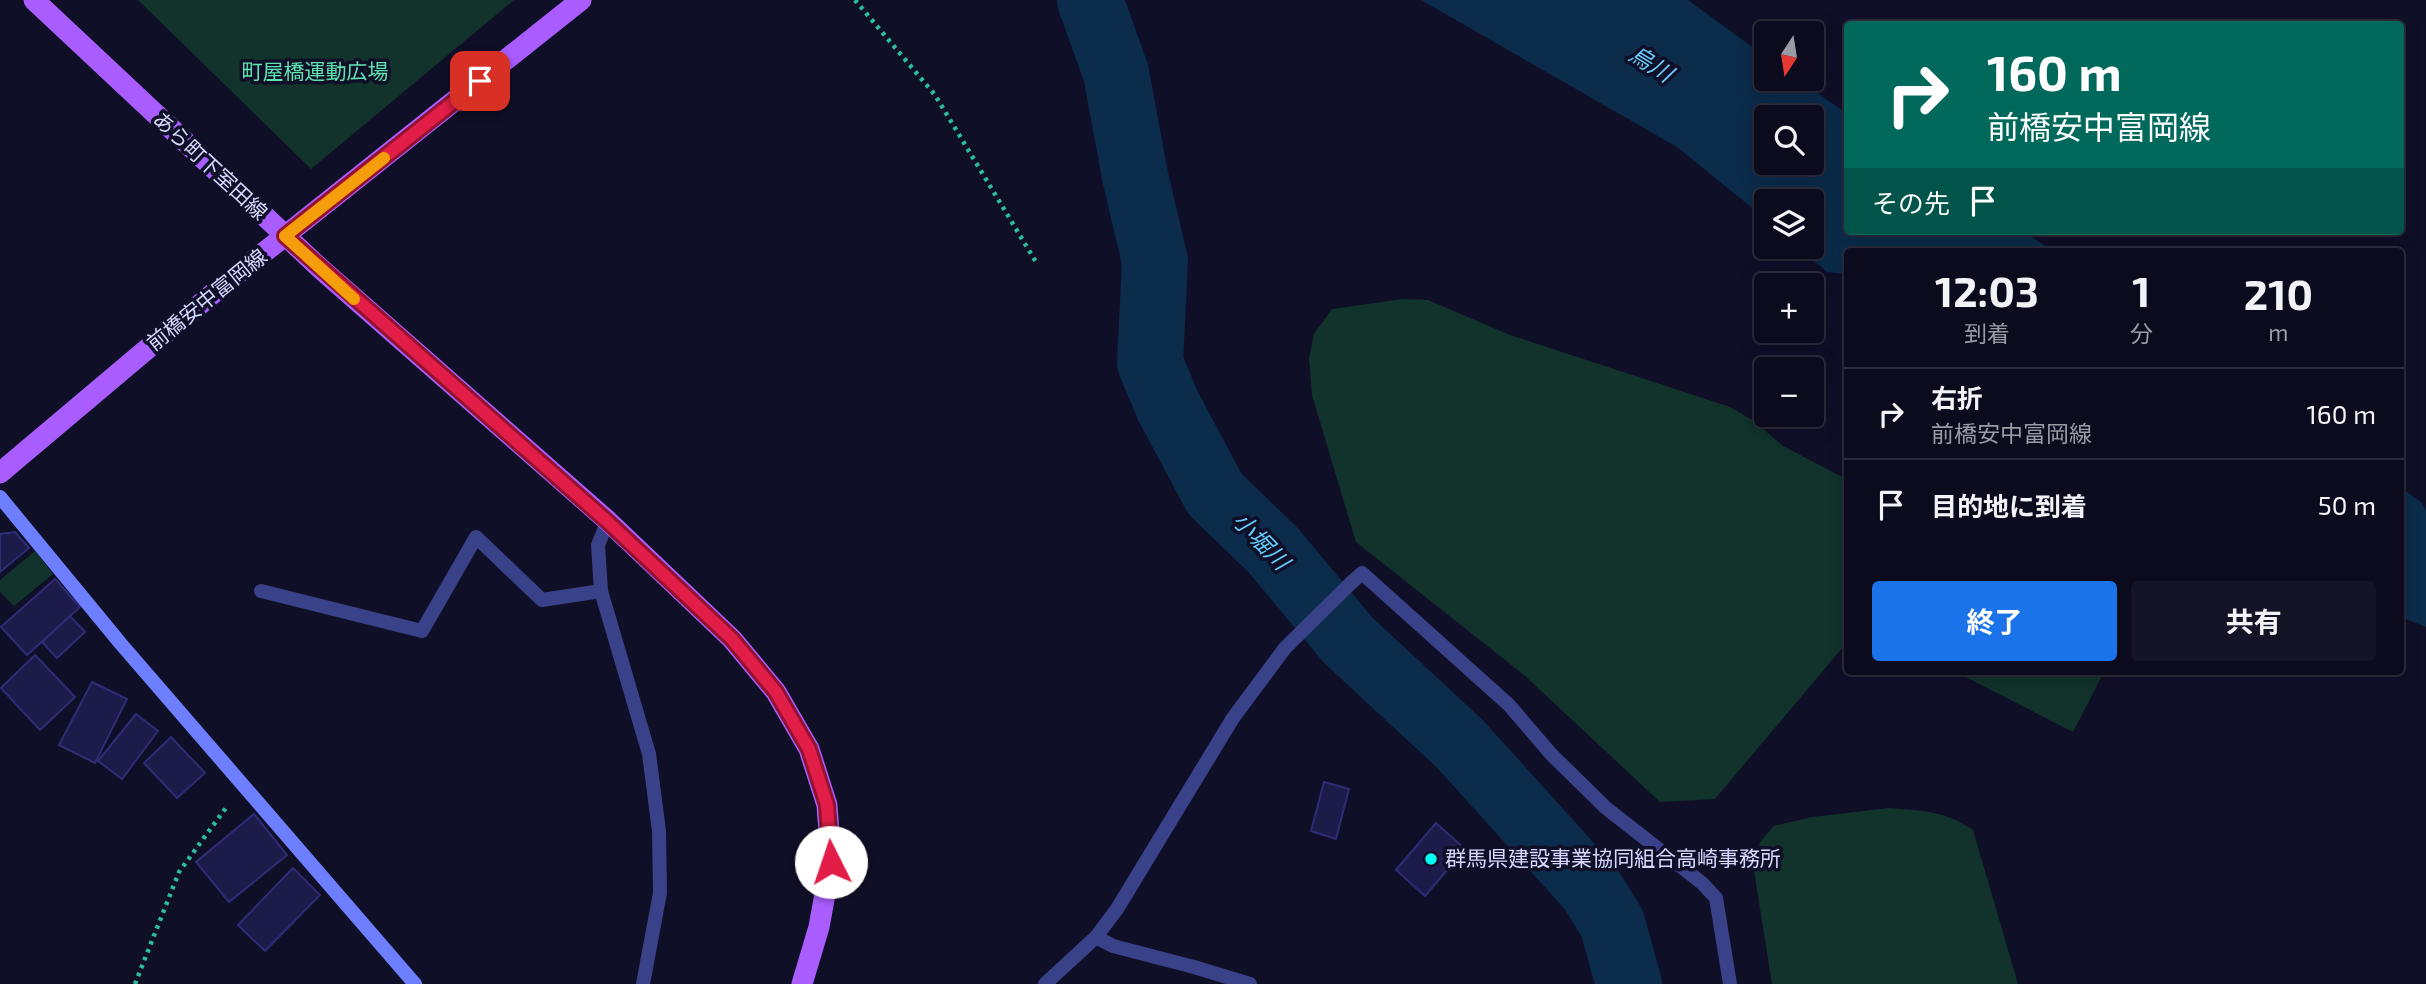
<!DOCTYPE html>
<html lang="ja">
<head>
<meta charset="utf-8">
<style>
	body { margin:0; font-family:"Exo 2","Noto Sans JP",sans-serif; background:#151427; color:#f1f3f6; height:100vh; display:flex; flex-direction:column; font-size:26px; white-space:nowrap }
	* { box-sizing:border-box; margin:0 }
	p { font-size:23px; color:#9a9ba4 }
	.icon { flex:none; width:38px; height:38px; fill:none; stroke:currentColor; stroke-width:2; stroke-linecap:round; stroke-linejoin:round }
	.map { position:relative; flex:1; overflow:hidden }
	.sheet { position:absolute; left:1844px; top:248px; width:560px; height:427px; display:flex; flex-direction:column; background:#0c0b1e; border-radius:7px; box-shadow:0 4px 18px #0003,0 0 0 2px #2c2b3c }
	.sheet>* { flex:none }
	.guide { position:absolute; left:1844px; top:21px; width:560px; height:214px; border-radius:7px; box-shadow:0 4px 18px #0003,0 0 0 2px #2c2b3c; background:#00695c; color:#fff; overflow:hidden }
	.needle { width:46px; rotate:192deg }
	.buttons { position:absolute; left:1754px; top:21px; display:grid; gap:14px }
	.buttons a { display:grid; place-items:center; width:70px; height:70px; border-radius:7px; background:#0c0b1e; box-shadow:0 4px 18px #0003,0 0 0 2px #2c2b3c; font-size:35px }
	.pin { position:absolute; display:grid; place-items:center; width:60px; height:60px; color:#fff; margin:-30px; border-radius:14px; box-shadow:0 4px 10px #0006 }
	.me { position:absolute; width:77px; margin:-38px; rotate:356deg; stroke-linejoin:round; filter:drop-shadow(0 0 5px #0008) }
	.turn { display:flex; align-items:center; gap:24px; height:147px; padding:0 28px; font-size:32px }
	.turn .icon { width:91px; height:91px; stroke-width:2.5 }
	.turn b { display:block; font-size:49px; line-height:60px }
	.then { display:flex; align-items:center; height:66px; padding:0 28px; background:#0003; gap:14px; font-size:26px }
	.eta { display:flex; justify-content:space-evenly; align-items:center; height:119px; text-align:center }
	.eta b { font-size:42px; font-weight:700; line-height:49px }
	.action { display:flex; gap:14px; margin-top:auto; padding:14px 28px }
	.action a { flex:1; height:80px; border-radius:7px; background:#1a73e8; color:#fff; font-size:28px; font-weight:700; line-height:80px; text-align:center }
	.action a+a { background:#151427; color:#f1f3f6 }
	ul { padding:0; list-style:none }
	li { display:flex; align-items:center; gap:21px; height:91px; padding:0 28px; border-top:2px solid #2c2b3c }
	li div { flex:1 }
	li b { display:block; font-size:26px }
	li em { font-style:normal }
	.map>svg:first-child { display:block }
	.green { fill:#12322c }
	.water { fill:#0b2c4b; fill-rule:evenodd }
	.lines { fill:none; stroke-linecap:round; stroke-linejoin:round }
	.river { stroke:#0b2c4b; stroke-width:66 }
	.building { fill:#1d1b49; stroke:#2f2c76; stroke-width:2 }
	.path { stroke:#2cbd9e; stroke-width:4.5; stroke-dasharray:3.5 5; stroke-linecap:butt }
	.lane { stroke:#394288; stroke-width:14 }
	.street { stroke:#394288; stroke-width:14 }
	.secondary { stroke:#6d7fff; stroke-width:14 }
	.primary { stroke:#aa5dff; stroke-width:21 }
	.route-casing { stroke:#92132f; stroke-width:18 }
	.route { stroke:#e11d48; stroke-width:12 }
	.slow { stroke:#f59e0b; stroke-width:12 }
	.poi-dot { fill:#02fff2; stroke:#100f28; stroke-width:2.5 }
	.labels { text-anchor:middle; stroke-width:7; stroke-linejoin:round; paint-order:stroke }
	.park-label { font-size:21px; fill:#5ee3ae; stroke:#100f28 }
	.street-label { font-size:21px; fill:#d6d8ff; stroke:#100f28 }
	.poi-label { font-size:21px; fill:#d6d8ff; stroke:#100f28; text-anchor:start }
	.water-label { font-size:23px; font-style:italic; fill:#64cfff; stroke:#100f28 }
</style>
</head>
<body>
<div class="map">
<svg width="2426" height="984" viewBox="0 0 2426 984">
	<rect width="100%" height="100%" fill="#100f28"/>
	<path class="green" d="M138 0H514L311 169Z
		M1403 299 1428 300 1510 335 1730 407 1754 421 1783 446 1848 480V641L1715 799 1660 802 1524 675 1356 542 1312 395 1309 358 1314 334 1332 309Z
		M35 551 53 574 14 606 0 592V580Z
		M1956 672H2104L2073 732Z
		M1889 808C1924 811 1943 810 1973 830L2018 984H1772L1754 871 1760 842 1774 826 1812 817Z"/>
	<path class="water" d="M1421 0H1688L1766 57V79H1797L1848 114V231H2022L2055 252H1848V274L1827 272 1797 247H1811V201H1766V219L1677 147ZM1766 117H1811V163H1766Z
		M2401 488 2421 502 2426 510V627L2401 617Z"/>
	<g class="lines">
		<path class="river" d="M1090 0 1116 73 1135 176 1155 261 1150 363 1168 406 1215 494 1273 550 1348 640 1460 744 1591 889 1612 923 1629 984"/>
	</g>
	<path class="building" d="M15 532 29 548 0 572V534Z
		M55 579 80 607 27 655 1 627Z
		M70 616 85 632 57 658 42 642Z
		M35 655 75 697 40 730 1 688Z
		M92 682 127 699 95 763 59 745Z
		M136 714 158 731 122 779 98 761Z
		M171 737 205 773 177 798 144 763Z
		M1324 782 1349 789 1336 839 1311 831Z
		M254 814 287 855 229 902 196 862Z
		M1436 823 1465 849 1425 896 1396 870Z
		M293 868 320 895 265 951 238 925Z"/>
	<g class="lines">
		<path class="path" d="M855 0 935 95 1036 262
			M135 984 179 872 228 805"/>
		<path class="lane" d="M1351 583 1362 573 1509 705 1551 754 1606 808 1702 883 1716 898 1730 984
			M1096 937 1113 946 1194 967 1250 984"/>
		<path class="street" d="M608 521 598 545 601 591 649 754 659 831 660 893 643 984
			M261 591 422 631 476 537 542 600 601 591
			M1045 984 1096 937 1117 909 1233 718 1285 648 1351 583"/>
		<path class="secondary" d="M0 497 121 644 415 984"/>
		<path class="primary" d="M34 0 321 269 608 521 732 639 776 692 809 749 827 805 831 861 819 927 802 984
			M0 473 223 285 581 0"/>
	</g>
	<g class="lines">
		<g class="route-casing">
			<path id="route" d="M480 81 285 236 608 522 732 639 776 692 809 749 827 805 831 862"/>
		</g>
		<use href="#route" class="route"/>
		<path class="slow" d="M354 299 285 236 384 158"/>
	</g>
	<circle class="poi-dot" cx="1431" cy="859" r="7"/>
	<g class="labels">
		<g class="park-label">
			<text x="315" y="79">町屋橋運動広場</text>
		</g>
		<g class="street-label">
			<text transform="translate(210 166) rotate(43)" y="7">あら町下室田線</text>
			<text transform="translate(207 300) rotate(-39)" y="7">前橋安中富岡線</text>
		</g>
		<g class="poi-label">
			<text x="1445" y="866">群馬県建設事業協同組合高崎事務所</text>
		</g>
		<g class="water-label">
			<text transform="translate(1651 64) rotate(32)" y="8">烏川</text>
			<text transform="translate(1261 541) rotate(46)" y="8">小堀川</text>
		</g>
	</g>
</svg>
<div class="buttons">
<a><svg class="needle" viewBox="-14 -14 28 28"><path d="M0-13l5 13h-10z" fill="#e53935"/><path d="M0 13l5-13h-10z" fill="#9a9ba4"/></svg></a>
<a><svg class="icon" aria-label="search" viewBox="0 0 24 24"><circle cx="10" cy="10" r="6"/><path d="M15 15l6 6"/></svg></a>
<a><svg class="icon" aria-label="layers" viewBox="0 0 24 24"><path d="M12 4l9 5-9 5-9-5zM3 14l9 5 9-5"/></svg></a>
<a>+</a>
<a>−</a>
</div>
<div class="pin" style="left:480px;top:81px;background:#d93025"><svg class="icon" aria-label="arrive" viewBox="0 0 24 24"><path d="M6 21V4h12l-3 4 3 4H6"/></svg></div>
<svg class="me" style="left:831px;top:862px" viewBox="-20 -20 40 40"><circle r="19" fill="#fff"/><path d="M0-13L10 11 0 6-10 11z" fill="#e11d48"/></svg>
<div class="guide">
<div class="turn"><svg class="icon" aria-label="right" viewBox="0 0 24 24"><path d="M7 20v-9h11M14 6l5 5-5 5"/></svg><div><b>160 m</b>前橋安中富岡線</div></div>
<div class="then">その先<svg class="icon" aria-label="arrive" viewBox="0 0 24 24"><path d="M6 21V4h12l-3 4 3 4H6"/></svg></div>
</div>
<section class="sheet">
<div class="eta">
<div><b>12:03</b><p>到着</p></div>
<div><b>1</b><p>分</p></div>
<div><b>210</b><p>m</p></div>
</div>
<ul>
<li><svg class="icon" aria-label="right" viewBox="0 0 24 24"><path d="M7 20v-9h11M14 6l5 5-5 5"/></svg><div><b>右折</b><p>前橋安中富岡線</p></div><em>160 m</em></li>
<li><svg class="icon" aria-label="arrive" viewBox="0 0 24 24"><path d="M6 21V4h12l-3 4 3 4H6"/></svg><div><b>目的地に到着</b></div><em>50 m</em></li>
</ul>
<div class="action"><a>終了</a><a>共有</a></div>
</section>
</div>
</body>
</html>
